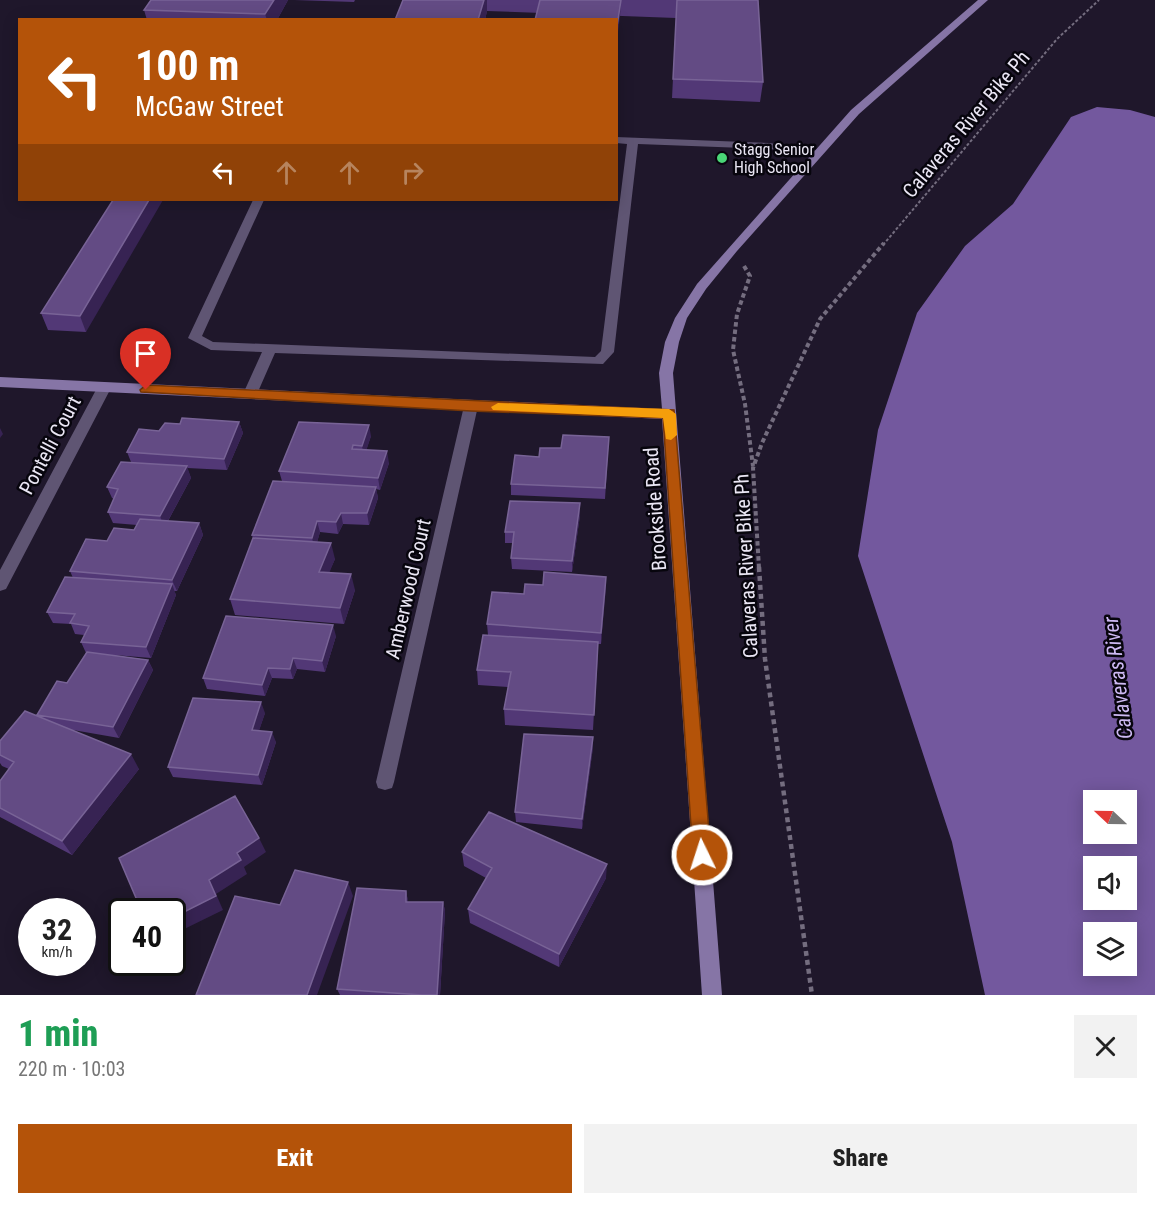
<!DOCTYPE html>
<html lang="en">
<head>
<meta charset="utf-8">
<style>
	body { margin:0; font-family:"Roboto Condensed",sans-serif; background:#f2f2f2; color:#222; height:100vh; display:flex; flex-direction:column; font-size:22px; white-space:nowrap }
	* { box-sizing:border-box; margin:0 }
	p { font-size:20px; color:#767676 }
	.icon { flex:none; width:33px; height:33px; fill:none; stroke:currentColor; stroke-width:2; stroke-linecap:round; stroke-linejoin:round }
	.map { position:relative; height:995px; overflow:hidden }
	.panel { display:flex; flex-direction:column; background:#fff; flex:1 }
	.panel>* { flex:none }
	.top-card { position:absolute; left:18px; top:18px; width:600px; height:183px; border-radius:0px; box-shadow:0 3px 15px #0003; background:#b45309; color:#fff; overflow:hidden }
	.needle { width:39px; rotate:292deg }
	.tools { position:absolute; left:1083px; top:790px; display:grid; gap:12px }
	.tools a { display:grid; place-items:center; width:54px; height:54px; border-radius:0px; background:#fff; box-shadow:0 3px 15px #0003; font-size:30px }
	.speed { position:absolute; left:18px; top:898px; display:flex; gap:12px; font-size:30px; font-weight:700; text-align:center }
	.speed>* { display:grid; place-content:center; width:78px; height:78px; border-radius:50%; background:#fff; box-shadow:0 3px 15px #0003; line-height:1 }
	.speed small { font-size:15px; font-weight:400 }
	.speed .limit { border:3px solid #111; border-radius:9px; background:#fff; color:#111 }
	.pin { position:absolute; display:grid; place-items:center; width:51px; height:51px; color:#fff; margin:-62px -26px; border-radius:50% 50% 50% 0; rotate:-45deg; box-shadow:0 0 6px #0007 }
	.pin .icon { rotate:45deg }
	.me { position:absolute; width:66px; margin:-33px; rotate:356deg; stroke-linejoin:round; filter:drop-shadow(0 0 4px #0008) }
	.turn { display:flex; align-items:center; gap:21px; height:126px; padding:0 18px; font-size:27px }
	.turn .icon { width:78px; height:78px; stroke-width:2.5 }
	.turn b { display:block; font-size:42px; line-height:51px }
	.lanes { display:flex; align-items:center; height:57px; padding:0 18px; background:#0003; justify-content:center; gap:30px; direction:ltr }
	.lanes .off { opacity:.35 }
	.round { display:grid; place-items:center; flex:none; width:63px; height:63px; border-radius:0px; background:#f2f2f2 }
	.overview { display:flex; align-items:center; justify-content:space-between; height:102px; padding:0 18px }
	h1 { font-size:36px; font-weight:800; line-height:45px; color:#1e9e55 }
	.action { display:flex; gap:12px; margin-top:auto; padding:12px 18px }
	.action a { flex:1; height:69px; border-radius:0px; background:#b45309; color:#fff; font-size:24px; font-weight:800; line-height:69px; text-align:center }
	.action a+a { background:#f2f2f2; color:#222 }
	.map>svg:first-child { display:block }
	.water { fill:#73589e; fill-rule:evenodd }
	.lines { fill:none; stroke-linecap:round; stroke-linejoin:round }
	.path-far2 { stroke:#746d7f; stroke-width:2; stroke-dasharray:3 2; stroke-linecap:butt }
	.path-far1 { stroke:#746d7f; stroke-width:4; stroke-dasharray:4.5 3; stroke-linecap:butt }
	.path { stroke:#746d7f; stroke-width:4.5; stroke-dasharray:5 4; stroke-linecap:butt }
	.lane { fill:#5f5573; fill-rule:evenodd }
	.street { fill:#5f5573; fill-rule:evenodd }
	.secondary { fill:#8675a6; fill-rule:evenodd }
	.wall { fill:#523876 }
	.shaded-wall { fill:#372353 }
	.building { fill:#634b84; stroke:#786396; stroke-width:1.5 }
	.route { fill:#b45309; stroke:#753606; stroke-width:1.5 }
	.slow { fill:#f59e0b }
	.poi-dot { fill:#4ad677; stroke:#07050d; stroke-width:2 }
	.labels { text-anchor:middle; stroke-width:5; stroke-linejoin:round; paint-order:stroke }
	.far-poi-label { font-size:16px; fill:#eae6f4; stroke:#07050d; text-anchor:start }
	.street-label { font-size:20px; fill:#eae6f4; stroke:#07050d }
	.water-label { font-size:21px; font-style:italic; fill:#cebaf4; stroke:#07050d }
</style>
</head>
<body>
<div class="map">
<svg width="1155" height="995" viewBox="0 0 1155 995">
	<rect width="100%" height="100%" fill="#1f172b"/>
	<path class="water" d="M1097 107 1130 110 1155 117V995H985L952 842 858 556 878 430 917 313 965 246 1013 204 1071 117ZM1094 801H1126V834H1094ZM1094 867H1126V900H1094ZM1094 933H1126V966H1094Z"/>
	<g class="lines">
		<path class="path-far2" d="M883 245 1057 39 1099 0"/>
		<path class="path-far1" d="M744 266 750 276 737 314 733 350 745 404 753 466
			M759 568 753 468 762 443 820 319 884 243"/>
		<path class="path" d="M759 567 765 659 812 995"/>
		<path class="lane" d="M616 137 770 143 817 151 822 154 817 157 770 149 638 144 614 352 603 364 275 353 257 394 250 399 243 394 262 352 211 350 188 338 253 200H264L202 336 213 342 595 357 601 351 627 144 616 143Z"/>
		<path class="street" d="M104 383 111 388 6 589 0 591V570L97 388Z
			M471 401 478 406 394 782 392 788 385 790 378 788 376 782 464 406Z"/>
		<path class="secondary" d="M978 0H988L859 114 737 251 706 289 687 318 679 342 673 373 722 995H702L662 419 0 387V377L662 409 659 373 665 342 675 318 697 284 851 110Z"/>
	</g>
	<path class="wall" d="M288 0 277 20H147L144 10Z
		M294 0H355L354 2Z
		M403 0H758L763 82 760 102 672 98 676 18 487 11 485 20H395Z
		M113 200 86 332 48 330 41 313Z
		M239 422 243 433 227 470 187 468 191 478 168 521 199 523 203 535 177 591H174L176 595 151 658 114 655 148 660 153 670 119 738 73 730 139 769 72 855 0 817V781L9 769 2 766 0 763V741L38 716 37 715 67 683 86 653 81 642 84 635 75 634 71 624 53 623 47 612 73 578 70 571 107 541 134 530 137 525 113 523 108 512 114 499 112 498 107 487 131 462 127 452 159 431 180 424Z
		M371 436 366 450 389 463 380 490 376 489 378 498 369 525 343 524 338 534 320 532 317 542 335 559 329 572 355 590 344 624 235 615 230 599 253 539 252 535 282 481 279 471Z
		M609 437 605 499 511 495V484L539 457 561 448Z
		M580 515 572 572 512 569 511 558 513 543H505V532Z
		M606 577 601 644H598L593 730 505 725 504 709 508 687 478 685 477 670 488 635 487 624 524 594 543 585Z
		M336 636 325 672 297 669 293 679 272 678 265 696 207 689 203 678Z
		M265 713 259 730 276 742 262 785 173 777 168 767Z
		M593 737V747L582 829 516 822 515 812Z
		M462 852 606 878 559 967 470 923 468 909 486 878 464 866Z
		M406 891 408 902H443L445 911 440 995H340L337 989Z"/>
	<path class="shaded-wall" d="M274 0H288L277 20H267L265 14Z
		M484 0H487V11L485 20H478Z
		M621 0 620 16 616 48V33Z
		M149 200H163L86 332 80 316Z
		M239 422 243 433 227 470 224 459Z
		M369 425 371 436 364 458 362 446Z
		M0 428 3 434 0 438Z
		M387 451 389 463 380 490 378 478Z
		M187 466 191 478 164 528 160 516Z
		M376 487 378 498 369 525 367 513Z
		M580 503V515L572 572V561Z
		M341 513 343 524 338 534 336 522Z
		M317 521 320 532 315 550 312 538Z
		M199 523 203 535 177 591 172 580Z
		M331 543 335 559 323 588 319 572Z
		M351 574 355 590 344 624 340 608Z
		M606 577V588L601 644V633Z
		M172 584 176 595 151 658 146 647Z
		M333 625 336 636 325 672 322 661Z
		M598 642V657L593 730 594 715Z
		M293 658 297 669 293 679 290 669Z
		M148 660 153 670 119 738 113 727Z
		M268 668 272 678 265 696 262 685Z
		M261 702 265 713 256 740 252 730Z
		M272 732 276 742 262 785 258 775Z
		M593 737V747L582 829V819Z
		M131 754 139 769 72 855 62 841Z
		M259 838 266 852 244 867 247 874 216 894 223 910 172 935V918L237 853Z
		M607 864 606 878 559 967V954Z
		M348 882 353 896 317 995H307Z
		M406 891 408 900V911L406 902Z
		M443 902 445 911 440 995H437Z"/>
	<path class="building" d="M151 0H274L265 14 144 10Z
		M403 0H484L478 20H395Z
		M540 0H621L616 33V20H535Z
		M677 0H758L763 82 673 79Z
		M113 200H149L80 316 41 313Z
		M182 418 239 422 224 459 127 452 139 429 159 431 165 423 180 424Z
		M299 422 369 425 362 446 353 445 352 449 387 451 378 478 279 471Z
		M563 435 609 437 605 488 511 484 515 455 539 457 540 448H561Z
		M121 462 187 466 160 516 108 512 118 489 107 487Z
		M273 481 376 487 367 513H341L336 522 317 521 312 538 252 535Z
		M510 501 580 503 572 561 511 558 514 532H505Z
		M140 519 199 523 172 580 70 571 86 539 107 541 114 528 134 530Z
		M253 538 331 543 319 572 351 574 340 608 230 599Z
		M544 572 606 577 601 633 487 624 492 592 524 594 525 584 543 585Z
		M65 577 172 584 146 647 81 642 89 626 70 623 75 614 47 612Z
		M226 616 333 625 322 661 293 658 290 669 268 668 262 685 203 678Z
		M483 635 598 642 594 715 504 709 511 672 477 670Z
		M87 652 148 660 113 727 37 715 57 681 67 683Z
		M193 698 261 702 252 730 272 732 258 775 168 767Z
		M25 711 131 754 62 841 0 808V781L14 762 0 755V741Z
		M524 734 593 737 582 819 515 812Z
		M235 796 259 838 237 853 241 860 209 880 216 896 172 918V912H142L119 858Z
		M489 812 607 864 559 954 468 909 492 868 462 852Z
		M295 870 348 882 307 995H196L235 896 280 905Z
		M357 888 406 891V902H443L437 995H422L337 989Z"/>
	<path class="route" d="M146 385 674 410 711 855 708 861 702 864 696 861 693 855 663 418 471 411 141 392 140 390Z"/>
	<path class="slow" d="M498 403 669 409 676 414 677 435 671 440 666 439 663 418 493 410 491 407Z"/>
	<circle class="poi-dot" cx="722" cy="158" r="6"/>
	<g class="labels">
		<g class="far-poi-label">
			<text x="734" y="155">Stagg Senior<tspan x="734" dy="18">High School</tspan></text>
		</g>
		<g class="street-label">
			<text transform="translate(966 124) rotate(-50)" y="7">Calaveras River Bike Ph</text>
			<text transform="translate(50 445) rotate(-62)" y="7">Pontelli Court</text>
			<text transform="translate(655 509) rotate(-94)" y="7">Brookside Road</text>
			<text transform="translate(746 566) rotate(-93)" y="7">Calaveras River Bike Ph</text>
			<text transform="translate(408 589) rotate(-77)" y="7">Amberwood Court</text>
		</g>
		<g class="water-label">
			<text transform="translate(1118 678) rotate(-97)" y="7">Calaveras River</text>
		</g>
	</g>
</svg>
<div class="tools">
<a><svg class="needle" viewBox="-14 -14 28 28"><path d="M0-13l5 13h-10z" fill="#e53935"/><path d="M0 13l5-13h-10z" fill="#767676"/></svg></a>
<a><svg class="icon" aria-label="sound" viewBox="0 0 24 24"><path d="M4 9h4l5-4v14l-5-4H4zM17 9q2 3 0 6"/></svg></a>
<a><svg class="icon" aria-label="layers" viewBox="0 0 24 24"><path d="M12 4l9 5-9 5-9-5zM3 14l9 5 9-5"/></svg></a>
</div>
<div class="speed"><div>32<small>km/h</small></div><div class="limit">40</div></div>
<div class="pin" style="left:146px;top:390px;background:#d93025"><svg class="icon" aria-label="arrive" viewBox="0 0 24 24"><path d="M6 21V4h12l-3 4 3 4H6"/></svg></div>
<svg class="me" style="left:702px;top:855px" viewBox="-20 -20 40 40"><circle r="17" fill="#b45309" stroke="#fff" stroke-width="3"/><path d="M0-11L8 9 0 5-8 9z" fill="#fff"/></svg>
<div class="top-card">
<div class="turn"><svg class="icon" aria-label="left" viewBox="0 0 24 24"><path d="M17 20v-9H6M10 6l-5 5 5 5"/></svg><div><b>100 m</b>McGaw Street</div></div>
<div class="lanes"><svg class="icon" aria-label="left" viewBox="0 0 24 24"><path d="M17 20v-9H6M10 6l-5 5 5 5"/></svg><svg class="icon off" aria-label="ahead" viewBox="0 0 24 24"><path d="M12 20V5M6 11l6-6 6 6"/></svg><svg class="icon off" aria-label="ahead" viewBox="0 0 24 24"><path d="M12 20V5M6 11l6-6 6 6"/></svg><svg class="icon off" aria-label="right" viewBox="0 0 24 24"><path d="M7 20v-9h11M14 6l5 5-5 5"/></svg></div>
</div>
</div>
<section class="panel">
<div class="overview"><div><h1>1 min</h1><p>220 m · 10:03</p></div><a class="round"><svg class="icon" aria-label="close" viewBox="0 0 24 24"><path d="M6 6l12 12M18 6L6 18"/></svg></a></div>
<div class="action"><a>Exit</a><a>Share</a></div>
</section>
</body>
</html>
